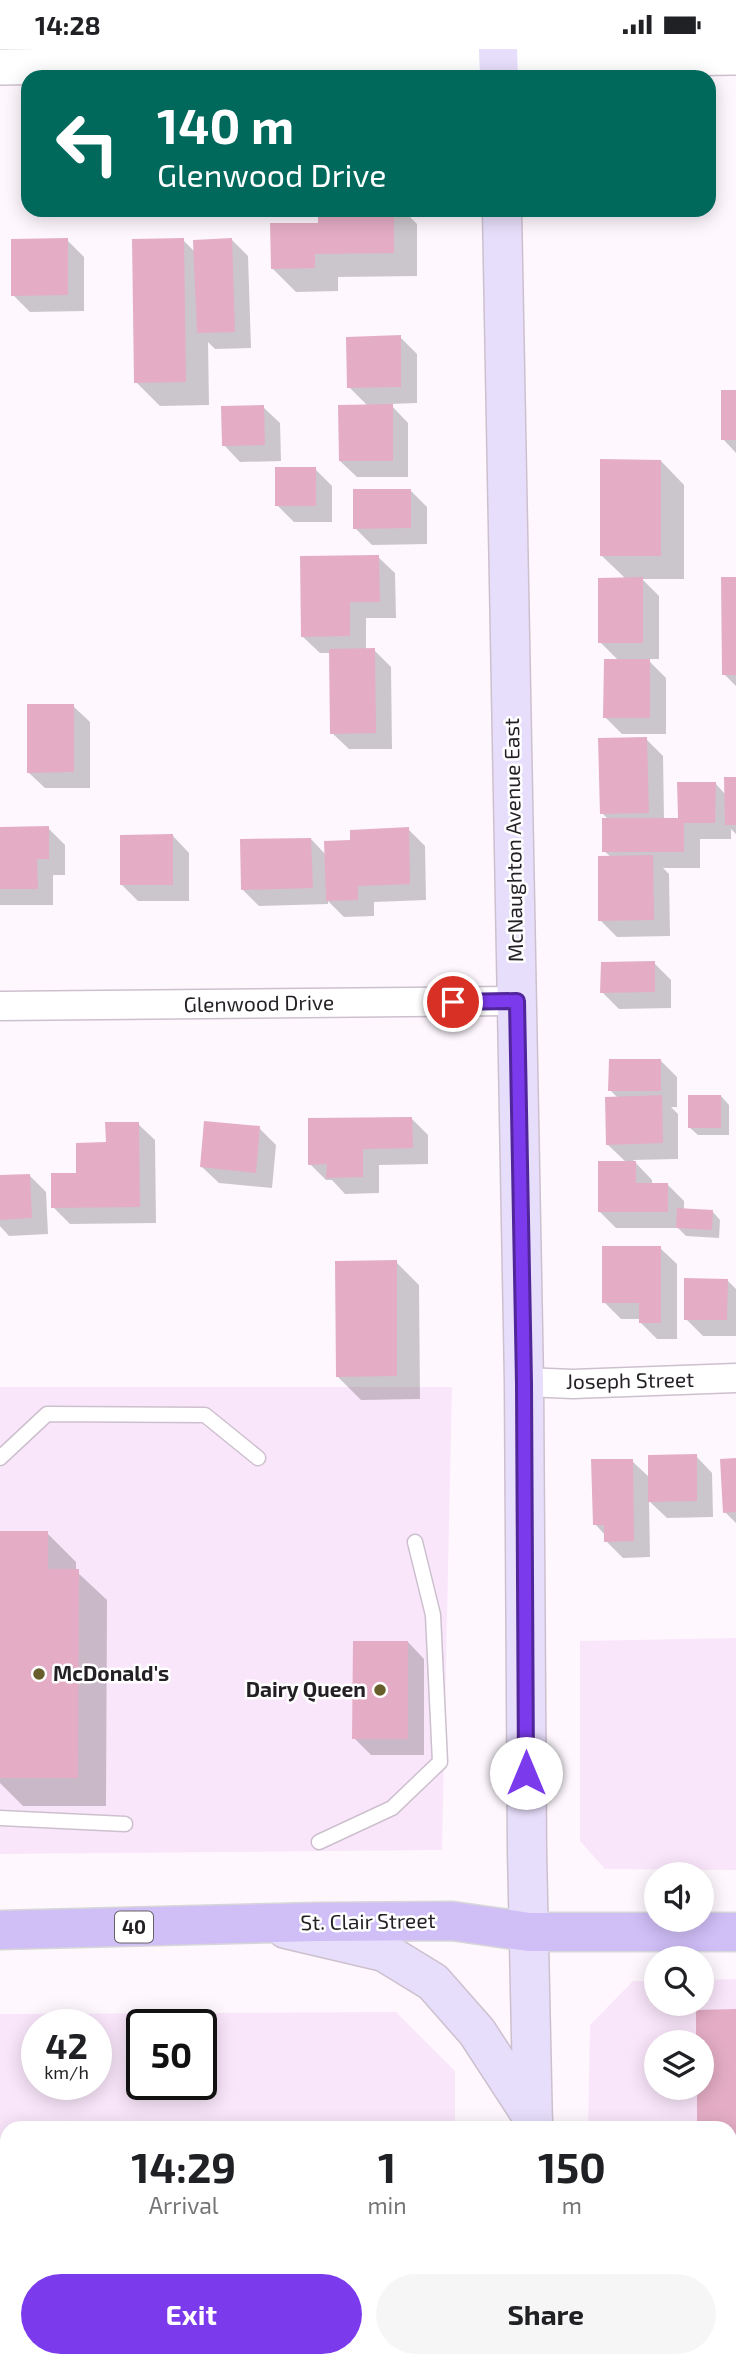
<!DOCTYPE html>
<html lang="en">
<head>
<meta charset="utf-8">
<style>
	body { margin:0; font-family:"Exo 2",sans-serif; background:#f6f6f6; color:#202124; height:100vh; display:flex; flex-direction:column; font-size:26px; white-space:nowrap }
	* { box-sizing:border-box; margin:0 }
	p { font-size:23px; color:#757577 }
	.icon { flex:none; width:38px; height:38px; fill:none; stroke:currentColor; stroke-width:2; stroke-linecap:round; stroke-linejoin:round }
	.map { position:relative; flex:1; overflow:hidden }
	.drawer { position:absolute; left:0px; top:2072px; width:737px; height:247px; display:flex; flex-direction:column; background:#fff; border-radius:21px 21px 0 0; box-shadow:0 4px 18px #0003 }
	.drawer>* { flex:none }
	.top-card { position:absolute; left:21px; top:21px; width:695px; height:147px; border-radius:21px; box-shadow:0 4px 18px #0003; background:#00695c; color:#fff; overflow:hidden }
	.buttons { position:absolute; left:644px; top:1813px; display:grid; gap:14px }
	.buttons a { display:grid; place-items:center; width:70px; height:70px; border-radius:50%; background:#fff; box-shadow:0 4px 18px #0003; font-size:35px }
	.speed { position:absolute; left:21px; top:1960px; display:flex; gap:14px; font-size:35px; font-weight:700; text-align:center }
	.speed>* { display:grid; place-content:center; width:91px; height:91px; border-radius:50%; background:#fff; box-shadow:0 4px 18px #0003; line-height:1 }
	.speed small { font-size:18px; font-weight:400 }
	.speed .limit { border:4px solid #111; border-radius:10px; background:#fff; color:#111 }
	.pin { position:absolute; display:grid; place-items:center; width:60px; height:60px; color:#fff; margin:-30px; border:4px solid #fff; border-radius:50%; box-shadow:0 2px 7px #0007 }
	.me { position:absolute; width:77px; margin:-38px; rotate:0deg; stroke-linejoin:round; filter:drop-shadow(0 0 5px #0008) }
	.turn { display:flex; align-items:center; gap:24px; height:147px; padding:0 21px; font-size:32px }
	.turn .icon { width:91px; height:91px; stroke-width:2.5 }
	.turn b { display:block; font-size:49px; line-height:60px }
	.eta { display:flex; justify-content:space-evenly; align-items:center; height:119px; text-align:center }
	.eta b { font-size:42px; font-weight:700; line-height:49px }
	.primary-button { display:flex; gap:14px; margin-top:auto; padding:14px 21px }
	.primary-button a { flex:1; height:80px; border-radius:42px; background:#7c3aed; color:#fff; font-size:28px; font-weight:700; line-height:80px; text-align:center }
	.primary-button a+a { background:#f6f6f6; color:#202124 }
	.status { display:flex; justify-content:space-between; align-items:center; height:49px; padding:0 35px; background:#fff; direction:ltr }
	.status svg { height:19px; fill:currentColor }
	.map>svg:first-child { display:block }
	.built { fill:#fae6fb; fill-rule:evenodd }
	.shadow { fill:#0003 }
	.building { fill:#e4adc5 }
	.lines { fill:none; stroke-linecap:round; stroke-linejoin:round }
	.service-casing { stroke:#cdc0ce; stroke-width:17 }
	.minor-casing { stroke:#cdc0ce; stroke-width:31 }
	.tertiary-casing { stroke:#cdc0ce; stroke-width:38 }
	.secondary-casing { stroke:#cdc0ce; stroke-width:41 }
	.primary-casing { stroke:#d8d7d8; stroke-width:41 }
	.service { stroke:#fff; stroke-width:14 }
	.minor { stroke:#fff; stroke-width:28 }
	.tertiary { stroke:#fff; stroke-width:35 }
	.secondary { stroke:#e7defb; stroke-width:38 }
	.primary { stroke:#d0bef7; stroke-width:38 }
	.route-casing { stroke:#51269a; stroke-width:18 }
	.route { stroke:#7c3aed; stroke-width:12 }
	.poi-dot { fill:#685e2b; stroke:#fff; stroke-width:2.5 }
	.labels { text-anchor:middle; stroke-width:5; stroke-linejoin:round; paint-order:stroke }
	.shield { fill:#fff; stroke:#666266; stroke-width:2 }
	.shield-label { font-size:19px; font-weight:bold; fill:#241f24 }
	.street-label { font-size:21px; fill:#241f24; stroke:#fff }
	.poi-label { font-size:21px; font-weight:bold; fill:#241f24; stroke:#fff; text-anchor:start }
</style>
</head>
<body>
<div class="status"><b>14:28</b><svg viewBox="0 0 49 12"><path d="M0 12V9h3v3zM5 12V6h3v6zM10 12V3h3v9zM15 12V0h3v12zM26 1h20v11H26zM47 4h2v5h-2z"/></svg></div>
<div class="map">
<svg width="736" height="2318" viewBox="0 0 736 2318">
	<rect width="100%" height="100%" fill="#fef8fe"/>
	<path class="built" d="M0 1338H452L442 1801 0 1805Z
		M736 1589V1821L605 1820 580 1792V1592Z
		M736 1930V2214H730V2079H588L590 1976 633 1932H656V1955H702V1931ZM656 1993H702V2039H656Z
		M396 1963 455 2022V2079H7V2312H456V2318H0V1965ZM37 1976H96V2035H37ZM142 1976H201V2035H142Z"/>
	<path class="shadow" d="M320 161H403L417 175V227L338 228V242L296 243 272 219 320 175Z
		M67 191 84 208V262L30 263 13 246Z
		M183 191 195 203 232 191 248 207 251 299 215 300 208 293 209 356 160 357 136 333Z
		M400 288 417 305V354L390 355 408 374V428H357L340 412 368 357 349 338Z
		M736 343V404L723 390Z
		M263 358 280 374 281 412 240 413 224 396Z
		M661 412 684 436V530H642L659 547V610H647L666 629V685H622L605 668 619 612 600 593 626 530 602 507Z
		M315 420 332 437V473H294L277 456Z
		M410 441 427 458V495L372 496 355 479Z
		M378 508 395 524 396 569H366V601H374L391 618 392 700H349L332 684 331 604H320L303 588Z
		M736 529V637L724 625Z
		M73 657 90 673V739H45L28 723Z
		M646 690 663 707 664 771H679L715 734 726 746 736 730V785L731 780V790H700V819H663L669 825 670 887 617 888 600 871 611 808 604 802 609 771 602 764Z
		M48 779 65 796V826H53V856H0V780Z
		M408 780 425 797 426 851 374 853V867L344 868 328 852V855L259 857 242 840 311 790 326 806 352 793Z
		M173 787 189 804V852H138L121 835Z
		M654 914 671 931V959L619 960 602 943Z
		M661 1012 677 1028V1058H671L678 1065V1110L633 1111 652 1131V1136L667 1135 684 1152V1161L712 1162 720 1171 719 1189 686 1187 678 1179H616L599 1162 627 1114 607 1095 618 1049 610 1041Z
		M721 1047 729 1056V1086H698L689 1078Z
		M412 1070 428 1086V1115L379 1116V1144L345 1145 332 1131H326L310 1115Z
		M138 1075 155 1091 156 1174 70 1175 53 1158 78 1126 108 1095Z
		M259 1079 276 1096 272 1139 219 1134 202 1118Z
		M0 1127H30L46 1143 48 1185 9 1187 0 1177Z
		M660 1199 677 1215V1290H657L641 1274V1270H621L604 1253Z
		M396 1213 419 1236 420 1350 361 1351 337 1327Z
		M727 1231 736 1240V1287H703L686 1270Z
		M696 1407 712 1424 713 1468 667 1469 649 1452 650 1508 623 1509 606 1492V1487L595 1475 632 1412 650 1429Z
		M736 1411V1474L725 1463Z
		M0 1484H47L76 1513V1522L107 1551 106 1757H23L0 1734Z
		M408 1593 424 1610V1706H371L354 1689Z
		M698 1962H736V2124H730V2079H699L702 1993H698Z
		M730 2147H736V2214H730Z
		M0 2263H7V2312H432V2318H0Z
		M730 2296 736 2297V2318L717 2317 712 2312H730Z"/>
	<path class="building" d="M318 161H394V204L315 205V219L271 220 270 174H318Z
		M68 189V246L11 247V190Z
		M184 189 186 333 134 334 132 190Z
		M232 189 235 283 197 284 193 191Z
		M401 286V338L347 339 346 288Z
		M721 341H736V391H721Z
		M393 355V412H339L338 356Z
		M264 356 265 396 222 397 221 357Z
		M600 410 661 411V507H600Z
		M275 418H316V457H275Z
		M353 440H411V479L353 480Z
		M379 506 380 553H350V587L301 588 300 507Z
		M643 528V594H598V529Z
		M721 528H736V626H722Z
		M375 599 376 684 330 685 329 600Z
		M604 610H650V669H603Z
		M27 655H74V723L27 724Z
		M647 688 649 764 600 765 598 689Z
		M724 728H736V776H725Z
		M677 733H716L715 774H684V803H602V769H678Z
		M49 777V810H37L38 840H0V778Z
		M409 778 410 835 358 837V851L326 852 324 792 350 791V781Z
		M173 785V836H120V786Z
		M311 789 313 839 241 841 240 790Z
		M653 806 654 871 598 872V807Z
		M655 912V943L600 944 601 913Z
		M609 1010H661V1042H608Z
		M662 1046 663 1094 606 1096 605 1048Z
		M688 1046H721V1079H688Z
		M412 1068 413 1099 363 1100V1128L326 1129 327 1115 308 1116V1069Z
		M204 1072 260 1077 256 1124 200 1118Z
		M105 1073H139L140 1158 51 1159V1124H76V1094L106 1093Z
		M598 1112H636V1134H668V1163H598Z
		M30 1125 32 1169 0 1171V1126Z
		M677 1159 713 1161 712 1181 676 1179Z
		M602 1197H661V1274H639V1254H602Z
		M397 1211V1327L336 1328 335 1212Z
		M684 1229 728 1230 727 1271H684Z
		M697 1405V1452L648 1453V1406Z
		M736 1409V1463L723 1464 720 1410Z
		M591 1410H633L634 1492 604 1493V1476H593Z
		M0 1482H48V1520H79L78 1729H0Z
		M353 1592H408V1690H352Z
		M736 1960V2116H730V2079H697V2039H702V1993H696V1961Z
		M730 2145H736V2186H730Z
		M0 2261H7V2312H404V2318H0Z
		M730 2294 736 2296V2314L730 2313Z
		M619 2315H682V2318H619Z"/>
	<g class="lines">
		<g class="service-casing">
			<path id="service" d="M0 1409 47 1365 205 1366 258 1409
				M0 1769 125 1775
				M319 1793 392 1759 440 1713 433 1566 415 1493
				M0 2232H7"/>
		</g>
		<g class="minor-casing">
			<path id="minor" d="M0 957 517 952
				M524 1333 573 1335 736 1329"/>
		</g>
		<g class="tertiary-casing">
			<path id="tertiary" d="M0 18 736 8"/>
		</g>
		<g class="secondary-casing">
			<path id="secondary" d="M498 0 499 28
				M502 161 524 1333 527 1802 533 2079
				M286 1880 384 1903 433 1933 477 1983 533 2069
				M533 2312V2318"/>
		</g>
		<g class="primary-casing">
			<path id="primary" d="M0 1881 318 1873 452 1872 529 1883H736"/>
		</g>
		<use href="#service" class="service"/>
		<use href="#minor" class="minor"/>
		<use href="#tertiary" class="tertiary"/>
		<use href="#secondary" class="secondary"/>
		<use href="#primary" class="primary"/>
	</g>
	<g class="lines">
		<g class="route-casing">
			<path id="route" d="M453 953 517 952 524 1334 526 1724"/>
		</g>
		<use href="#route" class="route"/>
	</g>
	<g class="poi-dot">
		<circle cx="39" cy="1625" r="7"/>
		<circle cx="380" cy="1641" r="7"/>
	</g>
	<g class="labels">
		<rect class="shield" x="115" y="1862.5" width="38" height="31" rx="5"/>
		<g class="shield-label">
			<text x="134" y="1885">40</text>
		</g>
		<g class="street-label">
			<text transform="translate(514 791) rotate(-91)" y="7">McNaughton Avenue East</text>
			<text transform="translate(259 955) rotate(-1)" y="7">Glenwood Drive</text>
			<text transform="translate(630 1332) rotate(-1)" y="7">Joseph Street</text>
			<text transform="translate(368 1873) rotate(-1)" y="7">St. Clair Street</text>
		</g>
		<g class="poi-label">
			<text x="53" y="1632">McDonald's</text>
			<text x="366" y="1648" text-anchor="end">Dairy Queen</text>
		</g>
	</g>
</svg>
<div class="buttons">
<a><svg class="icon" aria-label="sound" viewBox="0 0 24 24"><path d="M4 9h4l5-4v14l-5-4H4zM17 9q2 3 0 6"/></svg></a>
<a><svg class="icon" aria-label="search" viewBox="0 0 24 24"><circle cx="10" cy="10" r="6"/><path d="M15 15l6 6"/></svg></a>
<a><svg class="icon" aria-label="layers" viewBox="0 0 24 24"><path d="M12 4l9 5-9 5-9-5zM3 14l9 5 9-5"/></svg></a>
</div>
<div class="speed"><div>42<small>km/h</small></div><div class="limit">50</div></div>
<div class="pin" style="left:453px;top:953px;background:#d93025"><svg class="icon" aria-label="arrive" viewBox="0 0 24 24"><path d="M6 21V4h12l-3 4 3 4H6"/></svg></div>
<svg class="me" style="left:526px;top:1724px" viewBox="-20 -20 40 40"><circle r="19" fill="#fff"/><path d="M0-13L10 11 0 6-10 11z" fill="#7c3aed"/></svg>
<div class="top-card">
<div class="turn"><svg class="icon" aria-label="left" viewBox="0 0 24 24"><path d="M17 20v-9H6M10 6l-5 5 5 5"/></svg><div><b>140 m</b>Glenwood Drive</div></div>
</div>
<section class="drawer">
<div class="eta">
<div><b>14:29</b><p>Arrival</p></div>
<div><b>1</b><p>min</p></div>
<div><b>150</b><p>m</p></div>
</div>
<div class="primary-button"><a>Exit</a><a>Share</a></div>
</section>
</div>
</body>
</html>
